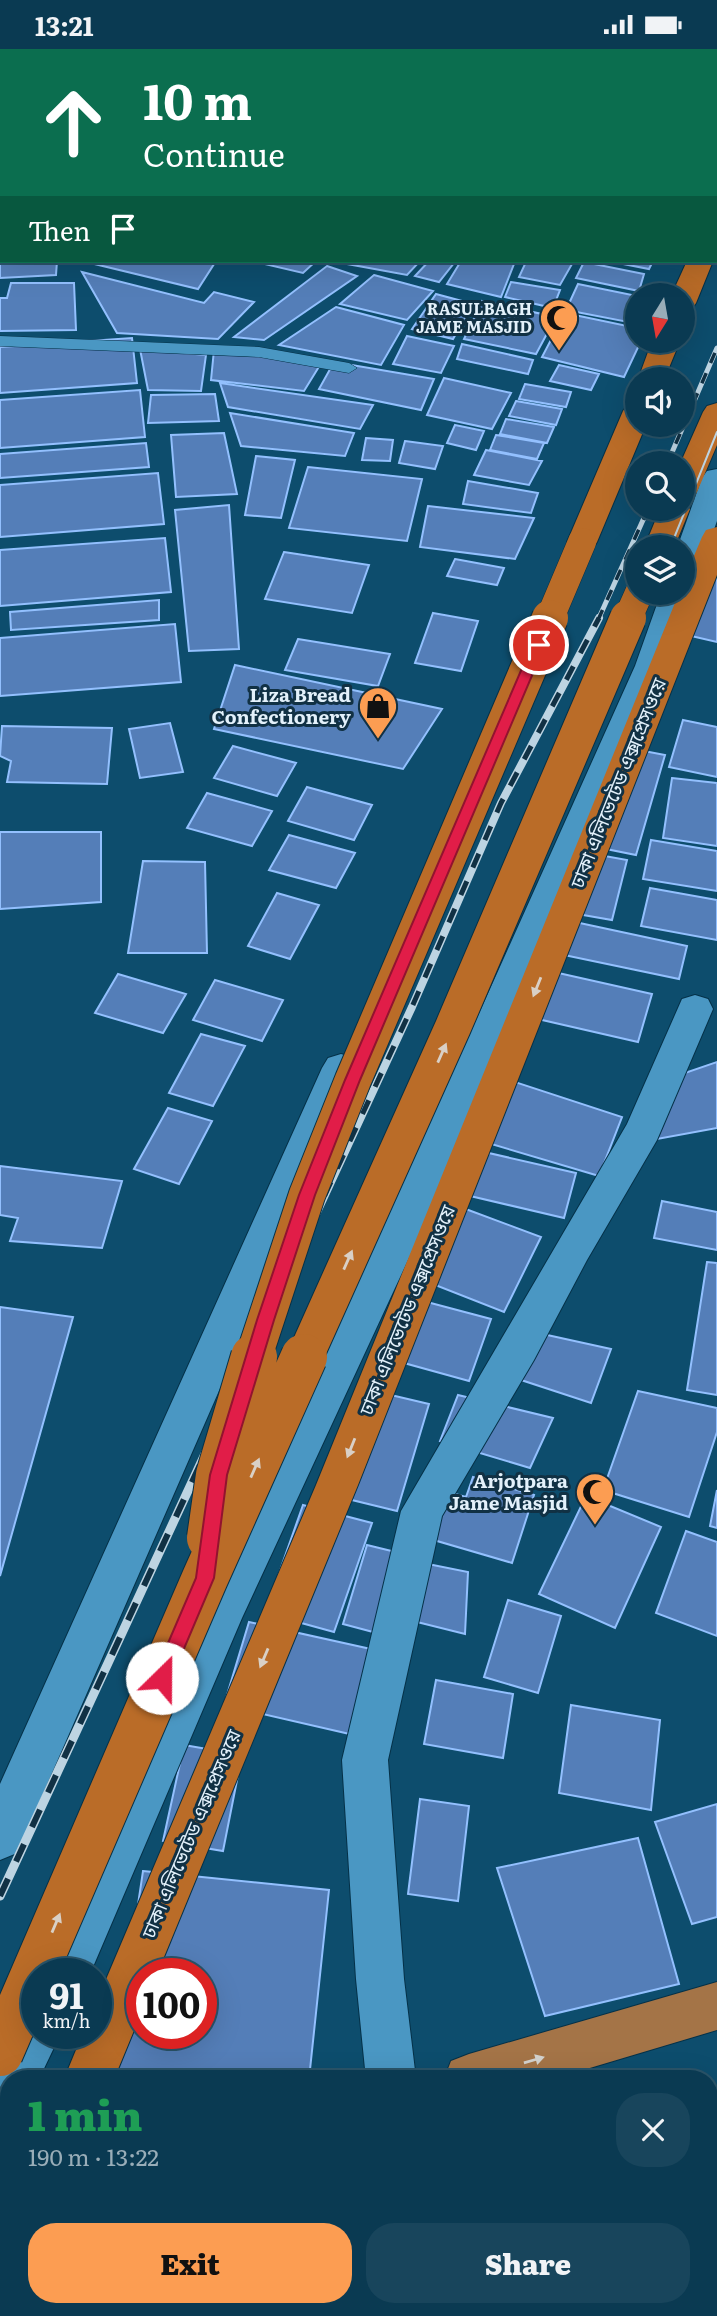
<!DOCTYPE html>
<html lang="en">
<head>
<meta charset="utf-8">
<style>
	body { margin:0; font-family:Literata,"Noto Sans Bengali",serif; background:#18455c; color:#f1f3f6; height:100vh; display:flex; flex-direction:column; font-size:26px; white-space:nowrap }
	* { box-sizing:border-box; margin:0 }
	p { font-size:23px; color:#99adb8 }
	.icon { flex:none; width:38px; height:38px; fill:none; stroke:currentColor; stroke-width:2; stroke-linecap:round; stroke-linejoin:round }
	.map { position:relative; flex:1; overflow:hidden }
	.details { position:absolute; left:0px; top:2021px; width:718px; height:247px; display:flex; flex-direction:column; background:#0a3a52; border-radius:28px 28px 0 0; box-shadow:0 7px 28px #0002,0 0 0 2px #2a5469 }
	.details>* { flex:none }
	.hud { position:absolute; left:0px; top:0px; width:718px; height:214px; box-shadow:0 7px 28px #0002,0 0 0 2px #2a5469; background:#0b6e4f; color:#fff; overflow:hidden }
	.needle { width:46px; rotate:191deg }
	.buttons { position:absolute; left:625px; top:234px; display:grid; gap:14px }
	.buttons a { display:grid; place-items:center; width:70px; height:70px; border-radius:50%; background:#0a3a52; box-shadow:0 7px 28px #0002,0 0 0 2px #2a5469; font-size:35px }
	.speed { position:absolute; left:21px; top:1909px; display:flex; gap:14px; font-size:35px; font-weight:700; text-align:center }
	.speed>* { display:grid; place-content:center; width:91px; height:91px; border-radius:50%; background:#0a3a52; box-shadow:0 7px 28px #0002,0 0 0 2px #2a5469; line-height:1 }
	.speed small { font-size:18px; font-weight:400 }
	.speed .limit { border:10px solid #d22; background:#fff; color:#111 }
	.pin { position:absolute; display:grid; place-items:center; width:60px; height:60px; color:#fff; margin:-30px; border:4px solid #fff; border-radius:50%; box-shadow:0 2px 7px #0007 }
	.me { position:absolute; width:77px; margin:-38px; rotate:23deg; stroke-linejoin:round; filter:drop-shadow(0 0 5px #0008) }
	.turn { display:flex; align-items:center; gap:24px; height:147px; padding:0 28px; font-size:32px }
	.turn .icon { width:91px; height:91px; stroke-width:2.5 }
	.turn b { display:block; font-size:49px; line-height:60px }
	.then { display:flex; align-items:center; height:66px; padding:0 28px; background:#0003; gap:14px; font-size:26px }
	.round { display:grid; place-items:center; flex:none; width:74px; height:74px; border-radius:28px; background:#18455c }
	.overview { display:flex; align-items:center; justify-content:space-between; height:119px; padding:0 28px }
	h1 { font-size:42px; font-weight:800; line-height:52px; color:#1e9e55 }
	.action { display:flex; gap:14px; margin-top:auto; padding:14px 28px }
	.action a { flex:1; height:80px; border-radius:28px; background:#fc9d52; color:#111; font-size:28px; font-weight:800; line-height:80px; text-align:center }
	.action a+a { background:#18455c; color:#f1f3f6 }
	.status { display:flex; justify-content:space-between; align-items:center; height:49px; padding:0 35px; background:#0a3a52; direction:ltr }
	.status svg { height:19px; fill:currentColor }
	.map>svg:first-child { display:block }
	.building { fill:#547eb8; stroke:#93c0fe; stroke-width:2; fill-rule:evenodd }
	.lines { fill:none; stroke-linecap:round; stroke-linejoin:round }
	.service-casing { stroke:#053148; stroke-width:1 }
	.minor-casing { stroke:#053148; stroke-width:2 }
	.trunk-casing { stroke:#053148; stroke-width:2 }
	.motorway-casing { stroke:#053148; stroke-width:2 }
	.service { fill:#4a97c3; fill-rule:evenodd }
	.minor { fill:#4a97c3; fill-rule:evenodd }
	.trunk { fill:#a47447; fill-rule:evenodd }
	.motorway { fill:#ba6c28; fill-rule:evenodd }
	.tram { stroke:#bdd4e2; stroke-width:2 }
	.rail-far2-casing { stroke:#bdd4e2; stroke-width:5 }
	.rail-far1-casing { stroke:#bdd4e2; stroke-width:8 }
	.rail-casing { stroke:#bdd4e2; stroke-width:9 }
	.rail-far2 { stroke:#113144; stroke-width:3.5; stroke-dasharray:11; stroke-linecap:butt }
	.rail-far1 { stroke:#113144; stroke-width:5; stroke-dasharray:15; stroke-linecap:butt }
	.rail { stroke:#113144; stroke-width:6; stroke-dasharray:19; stroke-linecap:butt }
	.motorway-bridge-far2-casing { stroke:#053148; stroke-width:29; stroke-linecap:butt }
	.motorway-bridge-far1-casing { stroke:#053148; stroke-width:38; stroke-linecap:butt }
	.motorway-bridge-casing { stroke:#053148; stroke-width:48; stroke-linecap:butt }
	.motorway-bridge-far2 { stroke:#ba6c28; stroke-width:28 }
	.motorway-bridge-far1 { stroke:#ba6c28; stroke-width:36 }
	.motorway-bridge { stroke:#ba6c28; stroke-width:46 }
	.oneway { fill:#d9d0c6 }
	.oneway2 { fill:#d3d2ce }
	.route { fill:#e11d48; stroke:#92132f; stroke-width:2 }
	.labels { text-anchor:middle; stroke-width:6; stroke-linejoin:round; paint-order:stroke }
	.far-poi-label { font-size:16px; font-weight:bold; fill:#e3f1fb; stroke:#113144; text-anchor:end }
	.poi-label { font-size:19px; font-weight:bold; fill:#e3f1fb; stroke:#113144; text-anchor:end }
	.street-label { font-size:19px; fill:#e3f1fb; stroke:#113144 }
</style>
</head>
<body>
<div class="status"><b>13:21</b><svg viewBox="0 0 49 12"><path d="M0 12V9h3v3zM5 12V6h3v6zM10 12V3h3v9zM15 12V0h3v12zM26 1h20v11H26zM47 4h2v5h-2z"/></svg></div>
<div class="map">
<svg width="717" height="2267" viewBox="0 0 717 2267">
	<rect width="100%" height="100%" fill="#0d4d6d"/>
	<path class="building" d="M0 0 22 2H2L0 44Z
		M66 0H155L154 2Z
		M0 202 2 212H57L56 226 0 229Z
		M82 212H216L198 240Z
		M252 212H316L303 224Z
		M344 212H420L407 226 342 214Z
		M429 212H447L454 214 439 233 415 227Z
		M461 212H500L514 215 501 248 447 235Z
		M522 212H557L572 215 560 236 519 228 526 213Z
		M608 212H653L649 220Z
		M584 213 644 225 639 242 576 229Z
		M327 217 357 227 264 291 234 288Z
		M82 223 204 254 214 243 254 253 218 290 117 284Z
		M374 226 433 242 407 271 340 255Z
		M511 233 560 241 553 259 505 248Z
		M11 234H74L76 281 0 282V249H7Z
		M578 235 637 247V256L628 273 566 261Z
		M436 245 473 255 453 290 412 280Z
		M482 252 556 268 536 305 464 290Z
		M336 258 404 276 381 316 279 296Z
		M565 264 637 279V292H641L624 328 542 308Z
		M407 287 454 297 441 324 393 315Z
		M132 289 137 334 0 344V298Z
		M462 295 533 311 528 325 457 310Z
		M140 300 206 306 201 342 148 341Z
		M214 301 320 316 304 342 211 331Z
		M334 313 434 330 421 361 319 340Z
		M559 316 599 325 591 341 550 332Z
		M444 329 511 344 492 380 427 366Z
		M220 334 373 356 360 380 228 358Z
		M525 335 571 343 566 358 519 350Z
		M140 341 145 388 0 399V351Z
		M215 345 219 372 148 374 151 346Z
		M516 352 562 360 556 376 509 367Z
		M230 364 354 384 345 407 241 397Z
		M506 370 554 378 547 394 500 385Z
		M455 376 484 382 476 401 447 394Z
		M224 384 237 445 176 448 171 386Z
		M496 386 544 394 537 410 490 401Z
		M366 389 393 391 390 412 362 411Z
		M405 392 443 397 435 420 399 414Z
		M146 394 149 418 0 429V405Z
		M486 401 542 412 529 436 474 426Z
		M256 407 295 411 281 469 245 466Z
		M308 418 422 430 407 492 289 479Z
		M158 424 164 475 0 488V436Z
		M468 432 538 444 531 464 463 455Z
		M229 456 239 600 189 602 175 461Z
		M428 457 534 469 515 510 420 498Z
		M165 489 171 543 0 557V501Z
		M284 503 369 516 352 564 265 550Z
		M455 510 504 519 497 536 447 527Z
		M717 521V593L687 586Z
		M159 551V571L11 581 10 563Z
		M433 564 478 572 461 622 415 614Z
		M175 575 181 633 0 647V589Z
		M298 590 390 605 378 637 285 621Z
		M235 616 442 660 403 720 214 680Z
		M683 671 717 678V728L669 718Z
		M170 674 183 723 140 729 129 680Z
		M2 677 112 679 107 735 7 733 11 712 0 707Z
		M233 697 296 714 277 747 214 729Z
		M618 697 665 706 636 806 586 796Z
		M672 729 717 734V797L663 789Z
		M307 738 372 756 354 791 288 772Z
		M207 744 272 762 252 797 187 779Z
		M0 783H101V853L0 860Z
		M289 786 355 804 336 839 269 821Z
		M651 791 717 802V842L643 830Z
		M577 802 627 811 612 871 560 862Z
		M143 812 205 813 207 904H128Z
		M650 839 717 851V891L641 877Z
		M277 844 319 856 290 910 248 897Z
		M575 873 687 897 679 930 564 906Z
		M545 921 652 945 638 993 529 968Z
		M118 925 186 945 163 984 95 964Z
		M215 931 283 951 262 992 193 971Z
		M201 985 245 997 213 1057 169 1044Z
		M717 1013V1079L657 1090 676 1027Z
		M481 1022 622 1068 599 1127 461 1086Z
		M168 1059 212 1072 179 1135 134 1120Z
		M467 1099 576 1124 564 1169 453 1143Z
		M0 1117 122 1132 102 1199 10 1192 18 1169 0 1166Z
		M662 1152 717 1163V1201L654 1189Z
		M463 1159 541 1188 504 1263 425 1232Z
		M707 1213 717 1214V1346L687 1341Z
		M427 1253 491 1270 469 1332 404 1314Z
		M0 1258 73 1268 0 1527Z
		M529 1282 611 1300 591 1354 515 1329Z
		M357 1338 429 1355 397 1462 323 1444Z
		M638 1342 717 1359V1383L689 1468 603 1441Z
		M458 1346 553 1369 530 1419 440 1392Z
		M473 1428 534 1446 512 1514 420 1487 437 1440 466 1448Z
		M717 1441V1479L710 1477Z
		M586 1447 661 1478 615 1579 539 1545Z
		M303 1456 372 1474 334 1583 265 1564Z
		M686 1482 717 1493V1587L656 1564Z
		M367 1496 412 1507 388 1587 343 1575Z
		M418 1513 468 1523 465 1585 405 1570Z
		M508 1551 561 1567 538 1644 484 1628Z
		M249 1573 389 1604 367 1689 224 1656Z
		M436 1631 513 1645 503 1709 424 1695Z
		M571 1656 660 1671 651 1761 559 1744Z
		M184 1696 242 1706 223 1802 163 1792Z
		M420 1750 469 1757 458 1852 408 1845Z
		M717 1755V1868L692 1875 655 1773Z
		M638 1789 679 1935 545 1967 497 1819Z
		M143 1822 329 1841 309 2030H112ZM142 1925H201V1984H142Z"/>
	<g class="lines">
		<g class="service-casing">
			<path id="service" d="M0 287 259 298 349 314 357 319 349 324 259 308 0 297Z"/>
		</g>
		<g class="minor-casing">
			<path id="minor" d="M172 0H198L199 2H171Z
				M0 42H2L0 57Z
				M717 420V472L697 528 693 535 687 537 693 544 667 617 420 1185 242 1569 90 1925H42L206 1550 380 1185 635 617 661 544H682V499H677L702 429 707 422Z
				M695 946 708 950 713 960 657 1091 587 1211 534 1311 442 1467 388 1711 404 1930 416 2030H366L356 1930 342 1711 401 1462 627 1075 682 950Z
				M341 1005 354 1009 360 1019 17 1804 0 1811V1735L322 1019 328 1009Z
				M37 1959V1984H61L39 2030H9V2053L0 2050V2004L20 1966Z"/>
		</g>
		<g class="trunk-casing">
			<path id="trunk" d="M717 1933V1981L553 2030H444L451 2012 469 2005Z
				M717 2039V2089L709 2092V2042Z
				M0 2071H9V2121H0Z
				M717 2125V2177L709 2180V2128Z
				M717 2233V2267H665L668 2259H709V2235Z
				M118 2259H185L182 2267H115Z
				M330 2259H404L401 2267H327Z"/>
		</g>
		<g class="motorway-casing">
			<path id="motorway" d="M382 0H414L415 2H383Z
				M716 43H717V58H716Z
				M687 212H713L696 254 692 260 682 262V247H671Z
				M652 292H680L664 331 637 333Z
				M637 353V376H646L597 493 593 500 582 503 571 500 567 493 623 362 627 356Z
				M717 354V396L697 443 693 450 682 452V415H680L703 363 707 357Z
				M682 452 690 460 674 499H644L660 460H682Z
				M717 478V526L358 1436 157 1925H142V1962L114 2030H64L83 1984H96V1954L316 1436 679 544H682V535L702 488 706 481Z
				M9 2197V2259H20L8 2267H0V2201Z"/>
		</g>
		<use href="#service" class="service"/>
		<use href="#minor" class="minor"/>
		<use href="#trunk" class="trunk"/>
		<use href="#motorway" class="motorway"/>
		<path class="tram" d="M670 499 717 383
			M0 1972 195 1553 454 969 541 764 652 544"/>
		<g class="rail-far2-casing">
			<path id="rail-far2" d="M667 415 717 299
				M598 571 648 460"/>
		</g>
		<g class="rail-far1-casing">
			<path id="rail-far1" d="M249 1310 412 958 501 754 599 569"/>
		</g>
		<g class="rail-casing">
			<path id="rail" d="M0 1847 250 1308"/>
		</g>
		<use href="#rail-far2" class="rail-far2"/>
		<use href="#rail-far1" class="rail-far1"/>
		<use href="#rail" class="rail"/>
		<g class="motorway-bridge-far2-casing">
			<path id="motorway-bridge-far2" d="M549 571 582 493
				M627 571 639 544"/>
		</g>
		<g class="motorway-bridge-far1-casing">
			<path id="motorway-bridge-far1" d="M253 1310 307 1146 353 1031 550 569
				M304 1310 453 978 628 569"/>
		</g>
		<g class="motorway-bridge-casing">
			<path id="motorway-bridge" d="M210 1489 219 1426 254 1308
				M0 2004 205 1529 304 1308"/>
		</g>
		<use href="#motorway-bridge-far2" class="motorway-bridge-far2"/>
		<use href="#motorway-bridge-far1" class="motorway-bridge-far1"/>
		<use href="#motorway-bridge" class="motorway-bridge"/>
	</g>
	<defs><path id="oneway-solid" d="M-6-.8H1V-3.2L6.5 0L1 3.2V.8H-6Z" transform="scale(1.75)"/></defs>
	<g class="oneway">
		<use href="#oneway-solid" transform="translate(537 938) rotate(112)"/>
		<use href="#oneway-solid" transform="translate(442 1004) rotate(-66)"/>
		<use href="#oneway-solid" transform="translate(348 1211) rotate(-66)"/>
		<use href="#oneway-solid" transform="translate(351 1399) rotate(112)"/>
		<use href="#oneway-solid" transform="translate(255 1419) rotate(-66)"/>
		<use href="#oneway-solid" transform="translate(264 1609) rotate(113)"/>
		<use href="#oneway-solid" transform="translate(56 1874) rotate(-67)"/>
	</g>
	<use class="oneway2" href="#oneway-solid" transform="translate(534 2011) rotate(-16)"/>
	<path class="route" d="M539 591 545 596 360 1031 315 1146 274 1271 227 1426 214 1529 169 1635 162 1638 156 1635 153 1629 196 1529 210 1426 257 1271 299 1146 345 1031 532 596Z"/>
	<defs>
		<g id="mosque-pin" transform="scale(2.0125)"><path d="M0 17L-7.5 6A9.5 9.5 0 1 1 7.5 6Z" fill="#fc9d52" stroke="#113144"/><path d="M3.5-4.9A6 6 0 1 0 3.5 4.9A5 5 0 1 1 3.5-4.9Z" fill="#111"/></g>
		<g id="shop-pin" transform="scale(2.0125)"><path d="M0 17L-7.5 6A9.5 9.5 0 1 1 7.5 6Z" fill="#fc9d52" stroke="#113144"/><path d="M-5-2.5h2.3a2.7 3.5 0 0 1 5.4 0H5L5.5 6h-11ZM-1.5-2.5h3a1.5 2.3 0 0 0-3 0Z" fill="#111"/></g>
	</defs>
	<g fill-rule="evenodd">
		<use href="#mosque-pin" x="559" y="269"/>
		<use href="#shop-pin" x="378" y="657"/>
		<use href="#mosque-pin" x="595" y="1443"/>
	</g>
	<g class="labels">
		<g class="far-poi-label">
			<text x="532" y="266">RASULBAGH<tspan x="532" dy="18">JAME MASJID</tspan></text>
		</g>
		<g class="poi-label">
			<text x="351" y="653">Liza Bread<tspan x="351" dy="22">Confectionery</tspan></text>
			<text x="568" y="1439">Arjotpara<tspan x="568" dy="22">Jame Masjid</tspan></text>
		</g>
		<g class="street-label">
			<text transform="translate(618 734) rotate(-68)" y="7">ঢাকা এলিভেটেড এক্সপ্রেসওয়ে</text>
			<text transform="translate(407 1261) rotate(-68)" y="7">ঢাকা এলিভেটেড এক্সপ্রেসওয়ে</text>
			<text transform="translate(191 1785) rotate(-67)" y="7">ঢাকা এলিভেটেড এক্সপ্রেসওয়ে</text>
		</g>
	</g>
</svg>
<div class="buttons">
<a><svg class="needle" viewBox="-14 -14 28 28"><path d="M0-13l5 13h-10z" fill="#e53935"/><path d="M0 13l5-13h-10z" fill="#99adb8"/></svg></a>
<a><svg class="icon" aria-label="sound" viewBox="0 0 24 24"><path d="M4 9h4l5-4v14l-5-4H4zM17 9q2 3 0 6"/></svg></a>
<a><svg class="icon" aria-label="search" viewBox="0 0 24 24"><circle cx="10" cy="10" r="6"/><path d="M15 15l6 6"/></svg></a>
<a><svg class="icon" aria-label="layers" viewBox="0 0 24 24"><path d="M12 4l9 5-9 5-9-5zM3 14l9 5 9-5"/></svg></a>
</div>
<div class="speed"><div>91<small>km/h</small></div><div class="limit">100</div></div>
<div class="pin" style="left:539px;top:596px;background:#d93025"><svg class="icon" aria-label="arrive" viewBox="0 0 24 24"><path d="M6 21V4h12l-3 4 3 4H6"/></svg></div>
<svg class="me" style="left:162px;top:1629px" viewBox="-20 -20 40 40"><circle r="19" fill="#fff"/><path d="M0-13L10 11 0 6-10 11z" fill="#e11d48"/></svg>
<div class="hud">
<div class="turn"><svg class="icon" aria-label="ahead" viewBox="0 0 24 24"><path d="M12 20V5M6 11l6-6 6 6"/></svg><div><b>10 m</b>Continue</div></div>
<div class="then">Then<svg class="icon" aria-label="arrive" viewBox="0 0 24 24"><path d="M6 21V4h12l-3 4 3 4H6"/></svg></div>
</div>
<section class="details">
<div class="overview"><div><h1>1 min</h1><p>190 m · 13:22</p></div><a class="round"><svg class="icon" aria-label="close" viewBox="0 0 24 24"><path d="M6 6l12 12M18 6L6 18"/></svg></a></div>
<div class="action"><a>Exit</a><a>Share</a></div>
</section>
</div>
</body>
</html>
